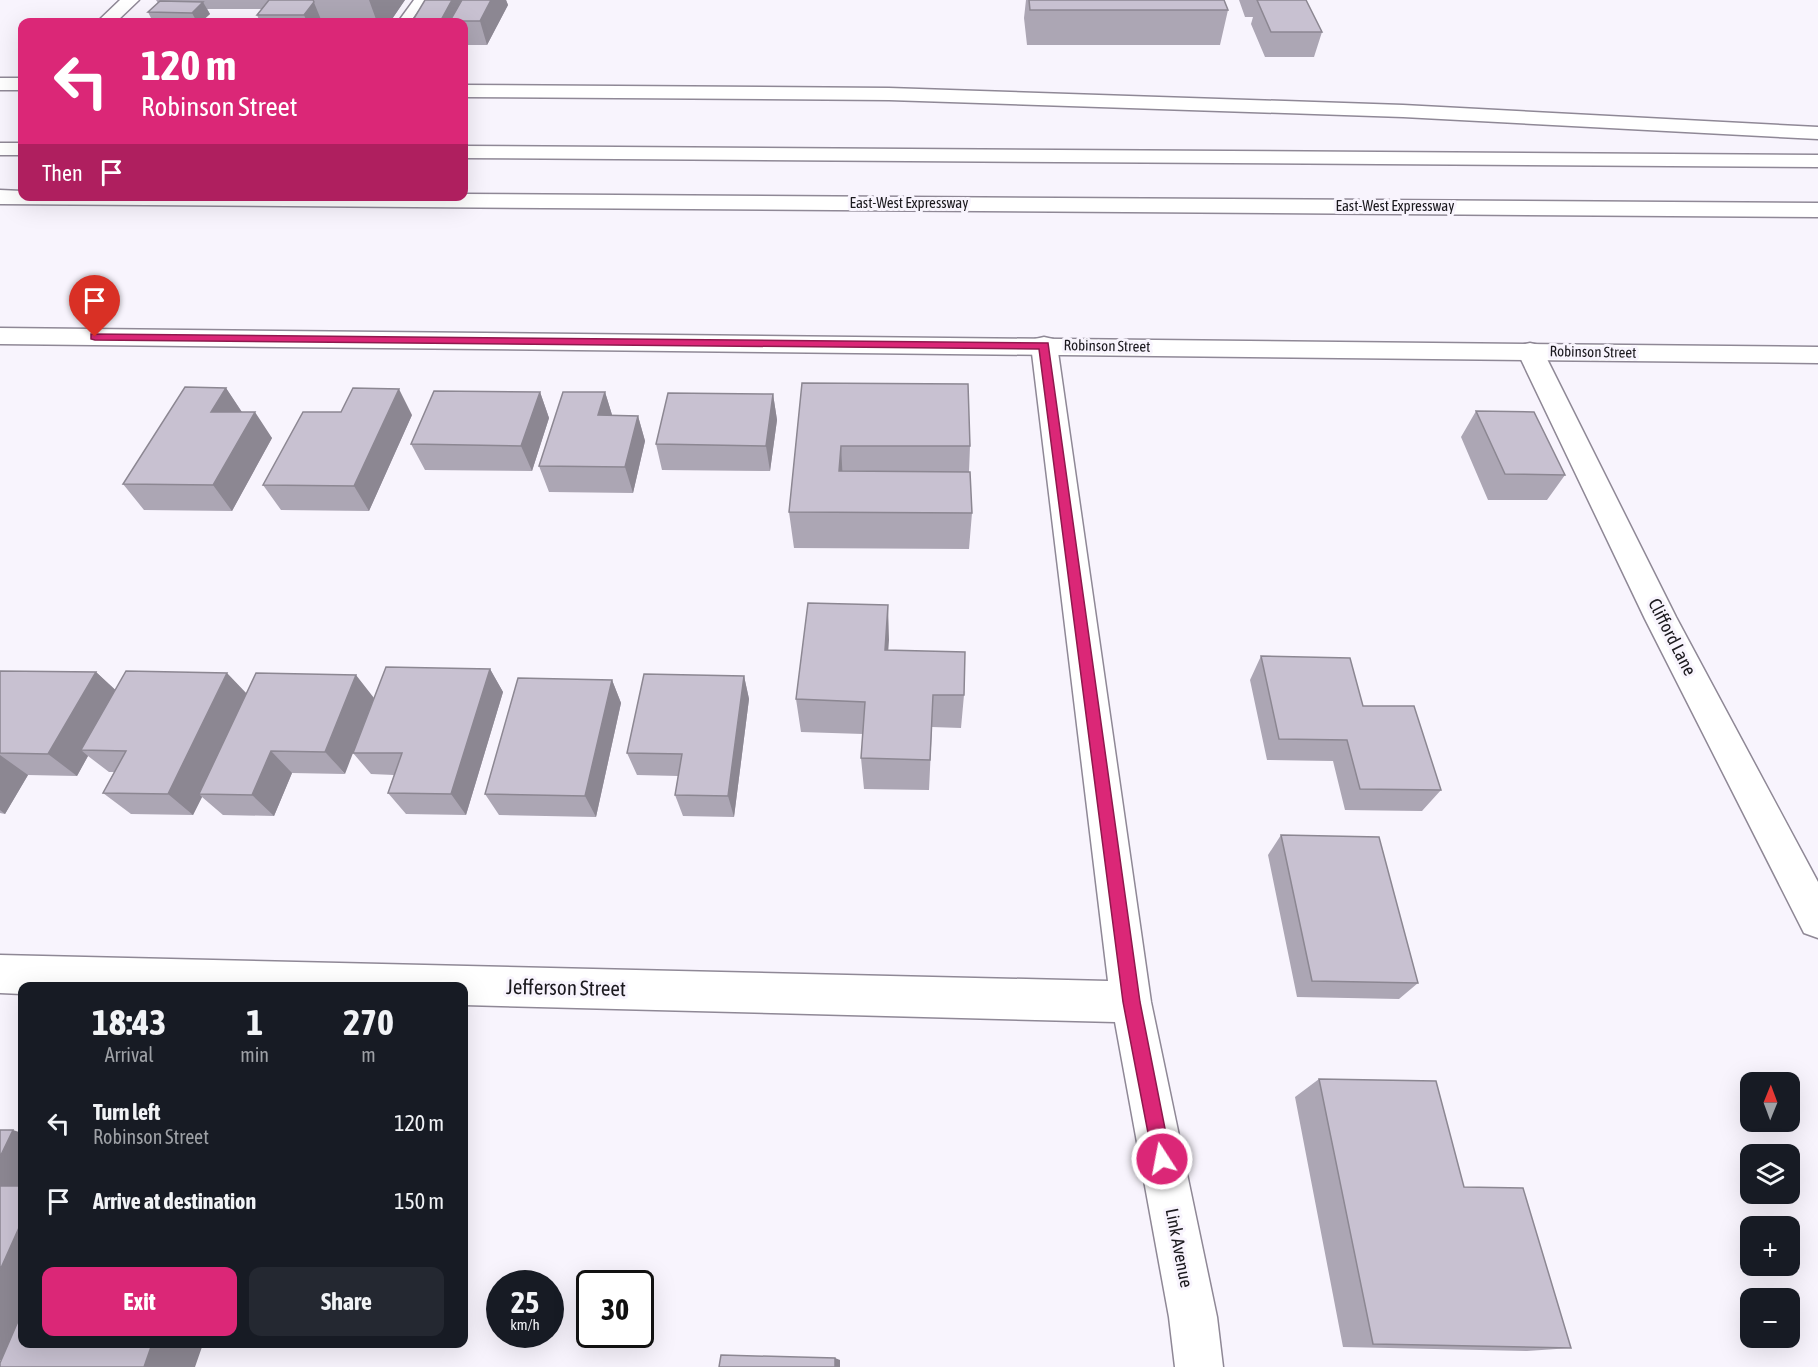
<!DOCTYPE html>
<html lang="en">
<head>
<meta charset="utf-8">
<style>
	body { margin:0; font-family:"Asap Condensed",sans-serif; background:#242831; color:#f1f3f6; height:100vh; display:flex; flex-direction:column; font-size:22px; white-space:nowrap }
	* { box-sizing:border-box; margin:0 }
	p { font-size:20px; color:#9ea1a6 }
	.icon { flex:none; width:33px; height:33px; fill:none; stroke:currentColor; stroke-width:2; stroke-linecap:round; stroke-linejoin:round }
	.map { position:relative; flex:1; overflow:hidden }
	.sheet { position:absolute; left:18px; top:982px; width:450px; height:366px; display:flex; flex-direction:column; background:#171b24; border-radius:12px; box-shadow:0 6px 24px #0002 }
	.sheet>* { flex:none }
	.hud { position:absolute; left:18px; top:18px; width:450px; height:183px; border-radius:12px; box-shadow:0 6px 24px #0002; background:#db2777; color:#fff; overflow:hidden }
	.needle { width:39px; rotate:1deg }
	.fabs { position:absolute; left:1740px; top:1072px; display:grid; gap:12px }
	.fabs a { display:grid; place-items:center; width:60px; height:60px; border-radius:12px; background:#171b24; box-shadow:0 6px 24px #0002; font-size:30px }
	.speed { position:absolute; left:486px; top:1270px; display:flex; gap:12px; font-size:30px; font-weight:700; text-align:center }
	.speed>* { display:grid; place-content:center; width:78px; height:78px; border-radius:50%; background:#171b24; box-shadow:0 6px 24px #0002; line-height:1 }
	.speed small { font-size:15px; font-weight:400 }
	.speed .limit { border:3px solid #111; border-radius:9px; background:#fff; color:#111 }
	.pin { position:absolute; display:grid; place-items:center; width:51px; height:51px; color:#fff; margin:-62px -26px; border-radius:50% 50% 50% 0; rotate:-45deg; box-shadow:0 0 6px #0007 }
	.pin .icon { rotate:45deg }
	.me { position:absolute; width:66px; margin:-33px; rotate:349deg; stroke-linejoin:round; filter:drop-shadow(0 0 4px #0008) }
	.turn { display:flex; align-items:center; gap:21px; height:126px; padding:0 24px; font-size:27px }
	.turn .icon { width:78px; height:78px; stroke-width:2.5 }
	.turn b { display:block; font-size:42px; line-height:51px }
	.then { display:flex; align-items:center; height:57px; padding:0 24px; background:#0003; gap:12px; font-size:22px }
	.eta { display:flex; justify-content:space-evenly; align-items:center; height:102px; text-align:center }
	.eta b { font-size:36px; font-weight:700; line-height:42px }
	.button { display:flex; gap:12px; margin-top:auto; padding:12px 24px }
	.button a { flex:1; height:69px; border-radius:12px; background:#db2777; color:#fff; font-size:24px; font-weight:700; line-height:69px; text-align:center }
	.button a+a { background:#242831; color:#f1f3f6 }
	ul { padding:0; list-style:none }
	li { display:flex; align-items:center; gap:18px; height:78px; padding:0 24px }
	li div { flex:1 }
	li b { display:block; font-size:22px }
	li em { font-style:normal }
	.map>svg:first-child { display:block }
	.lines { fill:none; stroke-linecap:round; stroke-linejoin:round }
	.service-casing { stroke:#8f8896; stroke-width:3 }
	.minor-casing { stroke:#8f8896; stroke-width:3 }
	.tertiary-casing { stroke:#8f8896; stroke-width:3 }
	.motorway-casing { stroke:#8f8896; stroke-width:3 }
	.service { fill:#fff; fill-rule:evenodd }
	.minor { fill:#fff; fill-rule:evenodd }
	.tertiary { fill:#fff; fill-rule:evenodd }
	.motorway { fill:#fff; fill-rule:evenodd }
	.wall { fill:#aca6b4 }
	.shaded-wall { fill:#8c8792 }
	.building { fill:#c8c1d1; stroke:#8c8792; stroke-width:1.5 }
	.route { fill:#db2777; stroke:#8e194d; stroke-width:1.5 }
	.labels { text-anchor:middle; stroke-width:6; stroke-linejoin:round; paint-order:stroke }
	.far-street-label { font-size:15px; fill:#1b191e; stroke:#f8f4fd }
	.street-label { font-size:18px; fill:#1b191e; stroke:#f8f4fd }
	.near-street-label { font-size:21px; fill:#1b191e; stroke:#f8f4fd }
</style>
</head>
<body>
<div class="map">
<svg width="1818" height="1367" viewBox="0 0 1818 1367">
	<rect width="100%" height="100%" fill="#f8f4fd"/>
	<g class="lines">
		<g class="service-casing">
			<path id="service" d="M414 0H426L410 22H398Z"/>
		</g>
		<g class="minor-casing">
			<path id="minor" d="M120 0H139L116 22H97Z
				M1044 337 1053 339 1057 345 1151 1002 1217 1317 1223 1367H1175L1169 1317 1115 1022 464 1005V987H22V994L0 993V955L1108 981 1031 345 1035 339Z
				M1530 343 1539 345 1543 351 1676 617 1818 882V938L1804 933 1645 619 1517 351 1521 345Z"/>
		</g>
		<g class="tertiary-casing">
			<path id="tertiary" d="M0 328 1818 347V363L0 344Z"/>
		</g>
		<g class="motorway-casing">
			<path id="motorway" d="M0 78H22V90H0Z
				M464 85 889 88 1403 105 1818 127V139L1403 117 889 100 464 97Z
				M0 143H22V155H0Z
				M464 146 1818 155V167L464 158Z
				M0 190 22 191V196H464V194L1818 203V217L0 204Z"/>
		</g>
		<use href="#service" class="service"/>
		<use href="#minor" class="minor"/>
		<use href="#tertiary" class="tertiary"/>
		<use href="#motorway" class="motorway"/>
	</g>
	<path class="wall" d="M156 0H405L390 22H260L257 15 262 9H207L210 14 201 22H153L148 12 158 3Z
		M425 0H506L508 5 487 45H464V22H413V20Z
		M1026 0H1224L1228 10 1220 45H1027L1024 18Z
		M1239 0H1307L1306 1 1322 32 1314 57H1265L1251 24 1253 17H1245Z
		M802 383 970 446 969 472 972 513 969 549 794 548 789 512Z
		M226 388 242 412 272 438 232 511 144 510 123 484Z
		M540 392 549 418 532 471 425 470 411 444Z
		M605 392 612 415 638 416 645 441 633 493 549 492 539 466Z
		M773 394 777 420 770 471 662 470 656 444Z
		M1476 411 1565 475 1547 500H1488L1461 437Z
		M412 415 369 511 281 510 263 485Z
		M888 605V650L964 695 961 728 932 727 929 790 864 789 861 758 863 734 801 732 796 699Z
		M1261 656 1363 706 1441 790 1422 811 1345 810 1333 761 1267 760 1250 680Z
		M490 669 503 692 466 815 406 814 388 793 394 775 371 774 353 753Z
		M0 671 96 672 115 690 247 693 256 673 345 774 292 773 274 816 223 815 202 797 193 815 131 814 103 793 114 772H109L88 756 77 776 28 775 5 814 0 813Z
		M744 676 749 699 734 817 683 816 675 795 678 776 637 775 627 753Z
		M612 680 621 703 596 817 499 815 485 794Z
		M1281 835 1418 983 1399 999 1297 997 1268 855Z
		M1319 1079 1571 1348 1527 1351 1343 1347 1295 1097Z"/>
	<path class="shaded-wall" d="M313 0 322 22H307L304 15Z
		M369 0H405L390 22H377Z
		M452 0H473L450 21V22H441V20Z
		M491 0H506L508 5 487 45 480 21Z
		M203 2 210 14 201 22H197L192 13Z
		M226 388 243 414 211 412Z
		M399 389 412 415 369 511 354 486Z
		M540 392 549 418 532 471 521 446Z
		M605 392 613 418 598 415Z
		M773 394 777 420 770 471 766 446Z
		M255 412 272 438 232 511 213 485Z
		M638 416 645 441 633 493 625 467Z
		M841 446 843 483 839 471Z
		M888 605 889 640 886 683 885 650Z
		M490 669 503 692 466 815 451 794Z
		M96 672 122 696 81 750 88 756 77 776 48 754Z
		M227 673 249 696 199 794 202 797 193 815 168 794Z
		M356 675 374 698 345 774 325 752Z
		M744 676 749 699 734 817 728 796Z
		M612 680 621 703 596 817 585 796Z
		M271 751 292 773 274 816 252 795Z
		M0 755 28 775 5 814 0 810Z
		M13 1130 22 1133V1194L0 1189V1157Z
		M22 1221V1361L0 1360V1270Z
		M152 1344H203L195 1367H144Z
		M835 1358 840 1360V1367H835Z"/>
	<path class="building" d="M269 0H313L314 2 304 15H257Z
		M425 0H452L441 20H413Z
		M462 0H491L480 21H450Z
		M1029 0H1224L1228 10H1030Z
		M1257 0H1306L1322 32H1271Z
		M160 1 203 2 192 13 148 12Z
		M802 383 968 384 970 446H841L839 471 970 472 972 513 789 512Z
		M185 387 226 388 211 412H255L213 485 123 484Z
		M353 388 399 389 354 486 263 485 303 412H341Z
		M434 391 540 392 521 446 411 444Z
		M563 392H605L598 415 638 416 625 467 539 466Z
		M668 393 773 394 766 446 656 444Z
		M1476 411 1534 412 1565 475 1505 474Z
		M808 603 888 605 885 650 965 652 964 695H933L930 760 861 758 865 702 796 699Z
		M1261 656 1350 658 1363 706H1414L1441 790 1360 789 1347 740 1279 739Z
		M386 667 490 669 451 794 388 793 402 753H353Z
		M0 671 96 672 48 754 0 753Z
		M126 671 227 673 168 794 103 793 126 751 81 750Z
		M256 673 356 675 325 752 271 751 252 795 199 794Z
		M644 674 744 676 728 796 675 795 682 754 627 753Z
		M518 678 612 680 585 796 485 794Z
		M1281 835 1379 837 1418 983 1312 981Z
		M1319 1079 1436 1081 1464 1187 1523 1188 1571 1348 1373 1344Z
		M0 1130H13L0 1157Z
		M0 1186H22V1221L0 1270Z
		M22 1312V1344H152L144 1367H0V1363Z
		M721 1355 835 1358V1367H719Z"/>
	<path class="route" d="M91 334 1048 343 1140 1002 1171 1159 1168 1166 1162 1168 1156 1166 1153 1159 1123 1002 1039 349 95 340 91 339Z"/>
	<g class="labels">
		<g class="far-street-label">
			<text x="909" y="208">East-West Expressway</text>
			<text x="1395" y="211">East-West Expressway</text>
			<text transform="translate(1107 346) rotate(1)" y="5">Robinson Street</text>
			<text transform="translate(1593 352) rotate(1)" y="5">Robinson Street</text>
		</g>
		<g class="street-label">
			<text transform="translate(1672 637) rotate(63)" y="6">Clifford Lane</text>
			<text transform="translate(1179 1248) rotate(79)" y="6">Link Avenue</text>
		</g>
		<g class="near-street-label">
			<text transform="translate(566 988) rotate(1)" y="7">Jefferson Street</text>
		</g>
	</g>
</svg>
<div class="fabs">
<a><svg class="needle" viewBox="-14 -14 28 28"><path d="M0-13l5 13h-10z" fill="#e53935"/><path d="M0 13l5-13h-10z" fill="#9ea1a6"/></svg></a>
<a><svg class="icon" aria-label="layers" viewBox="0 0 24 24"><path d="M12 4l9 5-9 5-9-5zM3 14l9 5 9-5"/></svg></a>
<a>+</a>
<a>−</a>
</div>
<div class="speed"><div>25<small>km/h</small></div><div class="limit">30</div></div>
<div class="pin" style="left:95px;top:337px;background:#d93025"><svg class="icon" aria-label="arrive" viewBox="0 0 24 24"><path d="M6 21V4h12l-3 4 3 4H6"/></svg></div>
<svg class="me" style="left:1162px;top:1159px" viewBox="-20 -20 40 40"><circle r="17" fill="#db2777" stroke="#fff" stroke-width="3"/><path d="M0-11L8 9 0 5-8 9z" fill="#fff"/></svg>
<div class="hud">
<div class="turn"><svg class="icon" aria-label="left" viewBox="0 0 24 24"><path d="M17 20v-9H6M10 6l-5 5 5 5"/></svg><div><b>120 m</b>Robinson Street</div></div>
<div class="then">Then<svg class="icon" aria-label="arrive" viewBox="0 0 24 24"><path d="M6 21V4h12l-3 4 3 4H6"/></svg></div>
</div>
<section class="sheet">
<div class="eta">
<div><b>18:43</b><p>Arrival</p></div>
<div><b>1</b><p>min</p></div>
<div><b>270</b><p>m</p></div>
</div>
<ul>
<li><svg class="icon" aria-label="left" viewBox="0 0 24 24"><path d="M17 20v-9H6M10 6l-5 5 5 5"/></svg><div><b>Turn left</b><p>Robinson Street</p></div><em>120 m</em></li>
<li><svg class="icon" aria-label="arrive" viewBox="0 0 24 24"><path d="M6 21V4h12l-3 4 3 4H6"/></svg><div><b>Arrive at destination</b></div><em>150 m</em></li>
</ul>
<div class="button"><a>Exit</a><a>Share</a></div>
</section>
</div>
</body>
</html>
